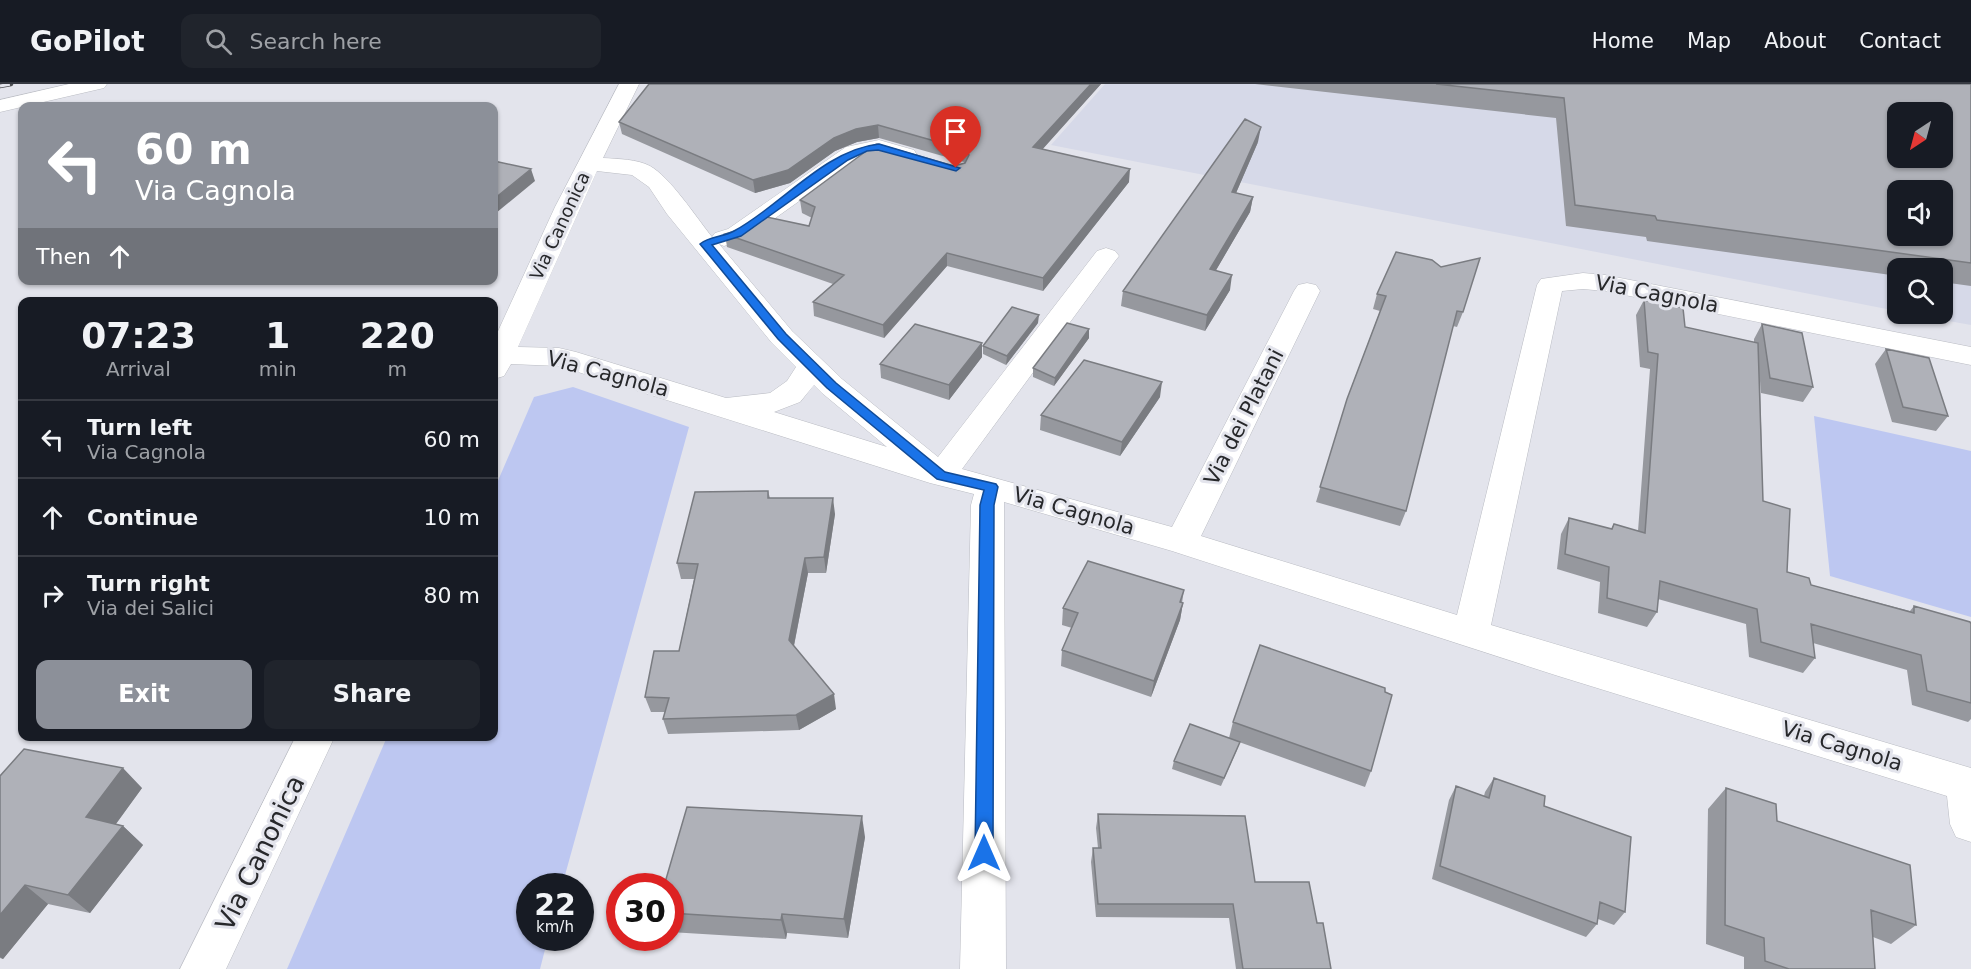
<!DOCTYPE html>
<html lang="en">
<head>
<meta charset="utf-8">
<style>
	body { margin:0; font-family:"DejaVu Sans",sans-serif; background:#20242c; color:#f1f3f6; height:100vh; display:flex; flex-direction:column; font-size:22px; white-space:nowrap }
	* { box-sizing:border-box; margin:0 }
	p { font-size:20px; color:#9ea1a6 }
	.icon { flex:none; width:33px; height:33px; fill:none; stroke:currentColor; stroke-width:2; stroke-linecap:round; stroke-linejoin:round }
	.map { position:relative; flex:1; overflow:hidden }
	.details { position:absolute; left:18px; top:213px; width:480px; height:444px; display:flex; flex-direction:column; background:#171b24; border-radius:12px; box-shadow:0 2px 4px #0004 }
	.details>* { flex:none }
	.hud { position:absolute; left:18px; top:18px; width:480px; height:183px; border-radius:12px; box-shadow:0 2px 4px #0004; background:#8c9099; color:#fff; overflow:hidden }
	.needle { width:39px; rotate:216deg }
	.controls { position:absolute; left:1887px; top:18px; display:grid; gap:12px }
	.controls a { display:grid; place-items:center; width:66px; height:66px; border-radius:12px; background:#171b24; box-shadow:0 2px 4px #0004; font-size:30px }
	.speed { position:absolute; left:516px; top:789px; display:flex; gap:12px; font-size:30px; font-weight:700; text-align:center }
	.speed>* { display:grid; place-content:center; width:78px; height:78px; border-radius:50%; background:#171b24; box-shadow:0 2px 4px #0004; line-height:1 }
	.speed small { font-size:15px; font-weight:400 }
	.speed .limit { border:9px solid #d22; background:#fff; color:#111 }
	.pin { position:absolute; display:grid; place-items:center; width:51px; height:51px; color:#fff; margin:-62px -26px; border-radius:50% 50% 50% 0; rotate:-45deg; box-shadow:0 0 6px #0007 }
	.pin .icon { rotate:45deg }
	.me { position:absolute; width:66px; margin:-33px; rotate:0deg; stroke-linejoin:round; filter:drop-shadow(0 0 4px #0008) }
	.turn { display:flex; align-items:center; gap:21px; height:126px; padding:0 18px; font-size:27px }
	.turn .icon { width:78px; height:78px; stroke-width:2.5 }
	.turn b { display:block; font-size:42px; line-height:51px }
	.then { display:flex; align-items:center; height:57px; padding:0 18px; background:#0003; gap:12px; font-size:22px }
	.eta { display:flex; justify-content:space-evenly; align-items:center; height:102px; text-align:center }
	.eta b { font-size:36px; font-weight:800; line-height:42px }
	.primary-button { display:flex; gap:12px; margin-top:auto; padding:12px 18px }
	.primary-button a { flex:1; height:69px; border-radius:12px; background:#8c9099; color:#fff; font-size:24px; font-weight:800; line-height:69px; text-align:center }
	.primary-button a+a { background:#20242c; color:#f1f3f6 }
	ul { padding:0; list-style:none }
	li { display:flex; align-items:center; gap:18px; height:78px; padding:0 18px; border-top:2px solid #363941 }
	li div { flex:1 }
	li b { display:block; font-size:22px }
	li em { font-style:normal }
	header { display:flex; align-items:center; gap:36px; box-sizing:border-box; height:84px; padding:0 30px; background:#171b24; border-bottom:2px solid #363941 }
	header strong { font-size:28px }
	nav { display:flex; gap:33px; margin-inline-start:auto; font-size:21px }
	.search { width:420px; height:54px; background:#20242c; display:flex; align-items:center; gap:15px; box-sizing:border-box; padding:0 21px; border-radius:12px; color:#9ea1a6; font-size:22px }
	.map>svg:first-child { display:block }
	.built { fill:#d6d9e8; fill-rule:evenodd }
	.green { fill:#bdc7f1 }
	.lines { fill:none; stroke-linecap:round; stroke-linejoin:round }
	.street-casing { stroke:#babcc3; stroke-width:1 }
	.street { fill:#fff; fill-rule:evenodd }
	.rail-casing { stroke:#4e4f53; stroke-width:4.5 }
	.rail { stroke:#e3e4ec; stroke-width:3; stroke-dasharray:10; stroke-linecap:butt }
	.wall { fill:#96989e }
	.shaded-wall { fill:#7a7c81 }
	.building { fill:#afb1b8; stroke:#7a7c81; stroke-width:1.5; fill-rule:evenodd }
	.route { fill:#1a73e8; stroke:#114b97; stroke-width:1.5 }
	.labels { text-anchor:middle; stroke-width:6; stroke-linejoin:round; paint-order:stroke }
	.far-street-label { font-size:18px; fill:#27282b; stroke:#e3e4ec }
	.street-label { font-size:21px; fill:#27282b; stroke:#e3e4ec }
	.near-street-label { font-size:26px; fill:#27282b; stroke:#e3e4ec }
</style>
</head>
<body>
<header>
<strong>GoPilot</strong>
<div class="search"><svg class="icon" aria-label="search" viewBox="0 0 24 24"><circle cx="10" cy="10" r="6"/><path d="M15 15l6 6"/></svg>Search here</div>
<nav><a>Home</a><a>Map</a><a>About</a><a>Contact</a></nav>
</header>
<div class="map">
<svg width="1971" height="885" viewBox="0 0 1971 885">
	<rect width="100%" height="100%" fill="#e3e4ec"/>
	<path class="built" d="M1105 0H1971V241L1910 230H1942V184H1898L1897 227 1051 61ZM1898 28H1942V74H1898ZM1898 106H1942V152H1898Z"/>
	<path class="green" d="M573 303 689 343 562 802H530V854H548L540 885H287L387 653 494 652V406L534 313Z
		M1814 332 1971 367V533L1830 492Z"/>
	<g class="lines">
		<g class="street-casing">
			<path id="street" d="M69 0H107L104 4 0 28V16Z
				M619 0H639L603 74C618 75 637 75 650 82 670 93 696 133 712 153L715 149 728 145 846 63 879 56 914 66 917 71 914 76 906 78 878 70 861 73 746 155 724 162 719 160 792 247 842 295 938 373 1097 167 1106 164 1115 167 1119 172 1115 177 962 385 1172 443 1294 207 1298 201 1307 199 1316 201 1320 207 1201 452 1457 531 1537 201 1541 195 1583 189 1605 191 1971 263V281L1605 207 1583 205 1562 207 1491 541 1971 684V758L1956 753 1950 740 1947 712 1555 591 1172 467 1004 418 1006 885H960L971 421 974 410 930 399 559 282 511 280 504 292 494 295V256L555 123ZM597 87 632 91 649 103 667 130 772 259 796 283 787 297 770 309 726 314 576 268 559 264 518 263ZM814 301 822 309 887 363 774 328 800 318Z
				M296 652H335L226 885H180Z"/>
		</g>
		<use href="#street" class="street"/>
		<g class="rail-casing">
			<path id="rail" d="M0 2 11 0"/>
		</g>
		<use href="#rail" class="rail"/>
	</g>
	<path class="wall" d="M1101 0 1042 65 1129 98 1043 207 947 182 884 254 814 232 813 218 833 200 727 163 725 150 809 142 812 134 802 129 800 116 954 82 964 79V78L879 54 857 58 835 67 790 99 755 109 622 50 619 38Z
		M1255 0H1971V202L1942 198V184H1898V192L1647 157 1646 153 1566 142 1556 34Z
		M1258 58 1236 109 1253 113 1250 128 1216 186 1230 206 1205 247 1121 222 1123 207Z
		M1377 210 1463 228 1457 243 1453 242 1406 427 1400 442 1316 418 1347 315 1380 227 1373 225Z
		M1644 216 1685 243 1754 258V255L1762 240 1813 303 1803 318 1761 309 1760 297 1763 417 1787 488 1811 501 1910 527 1914 522 1971 540V635L1968 638 1912 621 1907 586 1813 559 1815 574 1803 589 1749 573 1746 540 1658 515 1657 528 1647 543 1598 529 1600 498 1557 485 1561 450 1569 434 1611 445 1614 440 1638 447 1650 285 1640 283 1636 231Z
		M1038 239 1006 281 983 270V262Z
		M1089 245V254L1054 302 1033 293V284Z
		M1886 265 1948 332 1936 347 1892 338 1875 280Z
		M982 273 949 316 881 294 880 280Z
		M1160 313 1120 372 1040 346 1041 331Z
		M768 407 770 414 835 430 826 489H808L794 562 836 625 799 646 668 650 663 635 665 628H651L645 613 679 567 694 495H681L677 479Z
		M1184 506 1182 519H1183L1180 536 1151 613 1061 582 1062 566 1072 544 1062 541 1063 524Z
		M1233 638 1371 687 1365 703 1239 658 1237 666 1221 702 1172 685 1174 677 1229 654Z
		M0 692 142 704 116 740 123 742 143 761 90 829 48 820 3 875 0 874Z
		M1494 694 1544 722 1625 828 1614 841 1598 835 1597 840 1586 853 1432 795 1449 716 1456 702 1484 712 1485 708Z
		M1726 704 1777 737 1916 841 1891 860 1873 853 1875 885H1744V873L1706 860 1708 725Z
		M1098 730 1255 798 1317 839 1331 885H1236L1229 834 1096 833 1091 778 1093 764H1098L1096 744Z
		M865 753 848 854 787 849 786 855 670 848V802Z"/>
	<path class="shaded-wall" d="M1091 0H1101L1033 76V63Z
		M878 41 879 54 857 58 835 67 790 99 755 109 753 96 834 54 856 45Z
		M1261 43 1258 58 1230 123 1232 108Z
		M873 62 864 77 863 65Z
		M531 85 535 97 496 129 494 122V115Z
		M1130 85 1129 98 1043 207V194Z
		M1253 113 1250 128 1208 200 1210 185Z
		M947 169V182L884 254 883 241Z
		M1232 191 1230 206 1205 247 1207 231Z
		M1039 231 1038 239 1006 281 1007 272Z
		M1089 245V254L1054 302 1055 294Z
		M982 259V273L949 316V301Z
		M1162 298 1160 313 1120 372 1122 358Z
		M833 414 835 430 826 489 824 473Z
		M805 474 808 489 792 571 789 556Z
		M1183 519 1180 536 1151 613 1154 597Z
		M834 610 836 625 799 646 796 631Z
		M123 684 142 704 107 752 86 733Z
		M862 732 865 753 848 854 844 835Z
		M123 742 143 761 90 829 68 811Z
		M25 801 48 820 3 875 0 873V831Z
		M782 830 787 849 786 855 781 836Z"/>
	<path class="building" d="M649 0H1091L1033 63 1130 85 1043 194 947 169 883 241 813 218 844 191 725 150 745 144 762 132 809 142 815 123 800 116 873 62 863 65 877 60 954 82 965 79 969 71 963 65 878 41 856 45 834 54 788 86 753 96 619 38Z
		M1436 0H1971V179L1657 136 1655 132 1575 121 1564 14ZM1898 28H1942V74H1898ZM1898 106H1942V152H1898Z
		M1245 35 1261 43 1232 108 1253 113 1210 185 1232 191 1207 231 1123 207Z
		M494 77 531 85 494 115Z
		M1396 168 1432 176 1441 183 1480 174 1463 228 1457 227 1406 427 1320 403 1347 315 1386 212 1377 210Z
		M1644 216 1683 224 1685 243 1758 259 1763 417 1790 425 1787 488 1809 494 1811 501 1914 529V522L1970 538 1971 540V619L1927 607 1921 571 1811 540 1815 574 1761 558 1757 525 1660 497 1657 528 1607 514 1609 483 1565 470 1569 434 1612 445 1614 440 1645 449 1658 270 1648 268Z
		M1012 223 1039 231 1007 272 983 262Z
		M1067 239 1089 245 1055 294 1033 284Z
		M915 240 982 259 949 301 880 280Z
		M1762 240 1802 249 1813 303 1770 294Z
		M1886 265 1929 274 1948 332 1903 323Z
		M1084 276 1162 298 1122 358 1041 331Z
		M768 407V414H833L824 473 805 474 789 556 834 610 796 631 663 635 669 614 645 613 654 567H679L698 480 677 479 695 408Z
		M1088 477 1184 506 1180 518 1183 519 1154 597 1062 566 1078 529 1063 524Z
		M1260 561 1385 604V608L1392 611 1371 687 1233 638Z
		M1190 640 1240 658 1224 694 1174 677Z
		M24 665 123 684 86 733 123 742 68 811 25 801 0 831V692Z
		M1494 694 1545 712 1544 722 1631 753 1625 828 1600 818 1597 840 1440 782 1456 702 1489 714Z
		M1726 704 1776 720 1777 737 1910 781 1916 841 1871 826 1875 885H1789L1765 877 1764 854 1725 841Z
		M687 723 862 732 844 835 782 830 781 836 670 829V802H664Z
		M1098 730 1245 732 1255 798H1309L1317 839H1323L1331 885H1243L1233 820H1098L1093 764H1101Z"/>
	<path class="route" d="M879 60 960 84 956 87 878 66 867 67 848 76 741 152 712 161 786 250 836 299 945 388 996 400 998 403 994 421 993 769 990 775 984 777 978 775 975 769 980 421 984 406 937 395 827 304 778 255 700 160C709 152 724 153 734 147 781 122 824 66 879 60Z"/>
	<g class="labels">
		<g class="far-street-label">
			<text transform="translate(560 142) rotate(-65)" y="6">Via Canonica</text>
		</g>
		<g class="street-label">
			<text transform="translate(1657 210) rotate(11)" y="7">Via Cagnola</text>
			<text transform="translate(608 290) rotate(15)" y="7">Via Cagnola</text>
			<text transform="translate(1244 333) rotate(-63)" y="7">Via dei Platani</text>
			<text transform="translate(1074 427) rotate(16)" y="7">Via Cagnola</text>
			<text transform="translate(1842 662) rotate(17)" y="7">Via Cagnola</text>
		</g>
		<g class="near-street-label">
			<text transform="translate(260 769) rotate(-64)" y="9">Via Canonica</text>
		</g>
	</g>
</svg>
<div class="controls">
<a><svg class="needle" viewBox="-14 -14 28 28"><path d="M0-13l5 13h-10z" fill="#e53935"/><path d="M0 13l5-13h-10z" fill="#9ea1a6"/></svg></a>
<a><svg class="icon" aria-label="sound" viewBox="0 0 24 24"><path d="M4 9h4l5-4v14l-5-4H4zM17 9q2 3 0 6"/></svg></a>
<a><svg class="icon" aria-label="search" viewBox="0 0 24 24"><circle cx="10" cy="10" r="6"/><path d="M15 15l6 6"/></svg></a>
</div>
<div class="speed"><div>22<small>km/h</small></div><div class="limit">30</div></div>
<div class="pin" style="left:956px;top:84px;background:#d93025"><svg class="icon" aria-label="arrive" viewBox="0 0 24 24"><path d="M6 21V4h12l-3 4 3 4H6"/></svg></div>
<svg class="me" style="left:984px;top:769px" viewBox="-20 -20 40 40"><path d="M0-17L14 15 0 8-14 15z" fill="#1a73e8" stroke="#fff" stroke-width="4"/></svg>
<div class="hud">
<div class="turn"><svg class="icon" aria-label="left" viewBox="0 0 24 24"><path d="M17 20v-9H6M10 6l-5 5 5 5"/></svg><div><b>60 m</b>Via Cagnola</div></div>
<div class="then">Then<svg class="icon" aria-label="ahead" viewBox="0 0 24 24"><path d="M12 20V5M6 11l6-6 6 6"/></svg></div>
</div>
<section class="details">
<div class="eta">
<div><b>07:23</b><p>Arrival</p></div>
<div><b>1</b><p>min</p></div>
<div><b>220</b><p>m</p></div>
</div>
<ul>
<li><svg class="icon" aria-label="left" viewBox="0 0 24 24"><path d="M17 20v-9H6M10 6l-5 5 5 5"/></svg><div><b>Turn left</b><p>Via Cagnola</p></div><em>60 m</em></li>
<li><svg class="icon" aria-label="ahead" viewBox="0 0 24 24"><path d="M12 20V5M6 11l6-6 6 6"/></svg><div><b>Continue</b></div><em>10 m</em></li>
<li><svg class="icon" aria-label="right" viewBox="0 0 24 24"><path d="M7 20v-9h11M14 6l5 5-5 5"/></svg><div><b>Turn right</b><p>Via dei Salici</p></div><em>80 m</em></li>
</ul>
<div class="primary-button"><a>Exit</a><a>Share</a></div>
</section>
</div>
</body>
</html>
